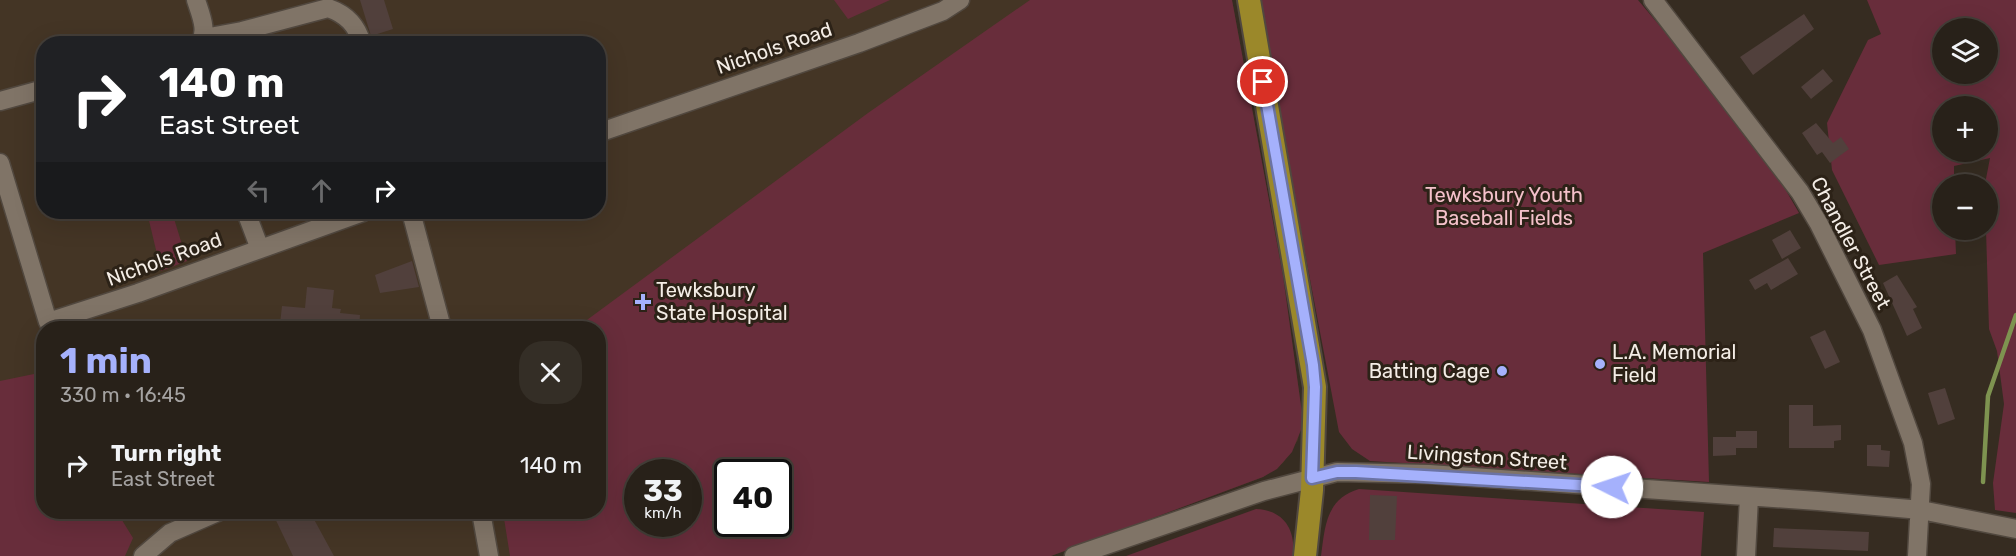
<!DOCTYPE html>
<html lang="en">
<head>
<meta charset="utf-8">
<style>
	body { margin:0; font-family:Rubik,sans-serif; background:#342e26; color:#f1f3f6; height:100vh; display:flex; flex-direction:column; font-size:22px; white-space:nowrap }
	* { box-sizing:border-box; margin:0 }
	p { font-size:20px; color:#a5a3a2 }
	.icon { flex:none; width:33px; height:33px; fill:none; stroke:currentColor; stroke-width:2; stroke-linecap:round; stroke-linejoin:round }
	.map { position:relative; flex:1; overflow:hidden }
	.sheet { position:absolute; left:36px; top:321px; width:570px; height:198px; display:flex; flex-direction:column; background:#282119; border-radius:24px; box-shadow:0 6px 24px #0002,0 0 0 2px #443e38 }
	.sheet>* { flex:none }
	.guide { position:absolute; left:36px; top:36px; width:570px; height:183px; border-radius:24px; box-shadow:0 6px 24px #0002,0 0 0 2px #443e38; background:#202124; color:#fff; overflow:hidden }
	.controls { position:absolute; left:1932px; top:18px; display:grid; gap:12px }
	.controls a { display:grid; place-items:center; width:66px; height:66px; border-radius:50%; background:#282119; box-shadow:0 6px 24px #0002,0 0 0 2px #443e38; font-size:30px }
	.speed { position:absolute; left:624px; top:459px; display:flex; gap:12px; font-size:30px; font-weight:700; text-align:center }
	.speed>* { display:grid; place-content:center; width:78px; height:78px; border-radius:50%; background:#282119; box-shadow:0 6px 24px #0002,0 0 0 2px #443e38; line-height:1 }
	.speed small { font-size:15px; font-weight:400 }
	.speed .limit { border:3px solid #111; border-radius:9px; background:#fff; color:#111 }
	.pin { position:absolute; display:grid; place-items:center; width:51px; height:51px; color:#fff; margin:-26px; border:3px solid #fff; border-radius:50%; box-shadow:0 2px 6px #0007 }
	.me { position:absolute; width:66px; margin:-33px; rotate:274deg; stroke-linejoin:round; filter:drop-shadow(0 0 4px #0008) }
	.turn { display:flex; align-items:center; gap:21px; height:126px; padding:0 24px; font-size:27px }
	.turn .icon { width:78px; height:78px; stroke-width:2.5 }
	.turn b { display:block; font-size:42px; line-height:51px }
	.lanes { display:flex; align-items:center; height:57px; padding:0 24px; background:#0003; justify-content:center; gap:30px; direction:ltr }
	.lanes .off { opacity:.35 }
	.round { display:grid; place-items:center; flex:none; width:63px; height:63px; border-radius:24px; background:#342e26 }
	.head { display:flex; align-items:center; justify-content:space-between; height:102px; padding:0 24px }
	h1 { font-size:36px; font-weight:700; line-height:45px; color:#a5b1fc }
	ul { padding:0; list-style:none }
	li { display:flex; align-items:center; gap:18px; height:84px; padding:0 24px }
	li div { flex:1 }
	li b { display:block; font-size:22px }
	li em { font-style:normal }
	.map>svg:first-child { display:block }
	.built { fill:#443525; fill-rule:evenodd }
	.green { fill:#682d3b; fill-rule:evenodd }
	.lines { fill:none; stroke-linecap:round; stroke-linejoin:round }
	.stream { stroke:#7e9350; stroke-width:4.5 }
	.building { fill:#51403c }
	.minor-casing { stroke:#51483f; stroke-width:21 }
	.major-casing { stroke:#51483f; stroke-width:26 }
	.minor { stroke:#807467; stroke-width:18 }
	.major { stroke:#9b882a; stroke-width:22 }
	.route-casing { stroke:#6b73a4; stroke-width:15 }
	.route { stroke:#a5b1fc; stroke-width:10 }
	.poi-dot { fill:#a5b1fc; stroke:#2c2217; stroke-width:2 }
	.labels { text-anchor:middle; stroke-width:6; stroke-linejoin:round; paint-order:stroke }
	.street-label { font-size:20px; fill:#f4ede6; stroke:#2c2217 }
	.park-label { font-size:20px; fill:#f5c1ca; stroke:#2c2217 }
	.poi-label { font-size:20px; fill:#f4ede6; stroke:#2c2217; text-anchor:start }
</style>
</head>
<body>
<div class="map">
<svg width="2016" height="556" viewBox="0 0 2016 556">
	<rect width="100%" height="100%" fill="#362c21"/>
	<path class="built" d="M0 0H1232L1283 276 1302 413 1298 440 1283 463 1263 477 1051 556H0ZM44 44H598V212H44ZM44 328H598V512H44ZM638 472H688V524H638ZM728 472H778V524H728Z"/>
	<path class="green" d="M834 0H890L848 19Z
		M1030 0H1232L1283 276 1302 413 1301 430 1292 452 1277 469 1263 477 1051 556H510L503 512H598V328H576L868 113ZM638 472H688V524H638ZM728 472H778V524H728Z
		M1257 0H1638L1760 145 1799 213 1703 253 1709 482 1370 461 1352 449 1339 432Z
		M1867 0H2016V513L1995 510 1993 483 2004 404 1997 351 1989 329 1986 230 1988 184H1985L1990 158 1954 166V184H1942V230H1955L1956 254 1879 265 1832 170 1827 123 1868 40 1881 34ZM1942 28H1988V74H1942ZM1942 106H1988V152H1942Z
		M147 212H172L187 261 161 271Z
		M34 374 43 385 44 512H117L133 538 125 556H0V381Z
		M1359 489 1704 512 1701 556H1321C1325 526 1326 499 1359 489Z
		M1256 509C1284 510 1296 530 1293 556H1126Z"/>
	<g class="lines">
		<path class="stream" d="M1983 482 1988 396 2016 315"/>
	</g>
	<path class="building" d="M360 0H384L393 29 371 36Z
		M1804 14 1814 29 1753 75 1740 57Z
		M1823 69 1833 81 1811 99 1801 87Z
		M1816 123 1833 143 1841 137 1849 149 1830 163 1822 152 1817 155 1802 133Z
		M1790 230 1801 248 1782 259 1772 240Z
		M1788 258 1798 274 1771 290 1767 283 1755 290 1749 280Z
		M412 261 419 287 380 293 375 275Z
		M1897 275 1917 307 1913 309 1922 328 1907 336 1883 283Z
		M307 287 334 290 332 308 341 309 340 313 360 315 359 328 280 324 282 306 305 308Z
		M1825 330 1840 362 1825 369 1810 337Z
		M1945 388 1955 419 1938 425 1928 393Z
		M1789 405H1813V426L1841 425V440L1834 441V448H1789Z
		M1736 431H1757V448H1736V455L1713 456V437H1736Z
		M1867 445H1881V450L1890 451 1889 467 1867 466Z
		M1370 495 1397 496 1395 540H1369Z
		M272 512H310L334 556H293Z
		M1774 528 1869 532 1868 551 1773 547Z"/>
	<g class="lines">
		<g class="minor-casing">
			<path id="minor" d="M196 0C200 13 209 32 199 44
				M1653 0 1800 192 1819 224 1872 330 1913 443 1921 484 1917 556
				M204 38 242 31 328 8C346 14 357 25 362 44
				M0 101 44 89
				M598 133 859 43 943 11 960 0
				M0 163 48 322 138 293 363 212
				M246 212 260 249
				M411 212 442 328
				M481 512 489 556
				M143 556 170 533 218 512
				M1074 556 1264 491 1337 472 1429 474 1818 501 1921 510 2016 529
				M1746 556 1749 497"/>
		</g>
		<g class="major-casing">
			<path id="major" d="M1249 0 1315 387 1312 490 1305 556"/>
		</g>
		<use href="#minor" class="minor"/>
		<use href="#major" class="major"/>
	</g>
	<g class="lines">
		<g class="route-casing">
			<path id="route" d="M1263 82 1313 365 1315 387 1312 478 1337 472H1356L1612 487"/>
		</g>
		<use href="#route" class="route"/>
	</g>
	<g class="poi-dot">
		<path d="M640 293h6v6h6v6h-6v6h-6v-6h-6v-6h6z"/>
		<circle cx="1600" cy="364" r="6"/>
		<circle cx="1502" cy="371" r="6"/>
	</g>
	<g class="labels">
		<g class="street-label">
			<text transform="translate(774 48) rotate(-19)" y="7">Nichols Road</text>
			<text transform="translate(1851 243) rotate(62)" y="7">Chandler Street</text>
			<text transform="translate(164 259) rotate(-20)" y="7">Nichols Road</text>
			<text transform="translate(1487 457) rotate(4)" y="7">Livingston Street</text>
		</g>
		<g class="park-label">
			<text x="1504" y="202">Tewksbury Youth<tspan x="1504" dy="23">Baseball Fields</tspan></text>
		</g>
		<g class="poi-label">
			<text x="656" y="297">Tewksbury<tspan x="656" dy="23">State Hospital</tspan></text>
			<text x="1612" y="359">L.A. Memorial<tspan x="1612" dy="23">Field</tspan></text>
			<text x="1490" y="378" text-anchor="end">Batting Cage</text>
		</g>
	</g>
</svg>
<div class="controls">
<a><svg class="icon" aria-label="layers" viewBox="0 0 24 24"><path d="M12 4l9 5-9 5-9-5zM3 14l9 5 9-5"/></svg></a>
<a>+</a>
<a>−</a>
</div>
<div class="speed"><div>33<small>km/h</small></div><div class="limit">40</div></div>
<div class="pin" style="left:1263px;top:82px;background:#d93025"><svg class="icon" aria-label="arrive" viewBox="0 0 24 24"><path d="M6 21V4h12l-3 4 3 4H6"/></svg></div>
<svg class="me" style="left:1612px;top:487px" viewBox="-20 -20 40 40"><circle r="19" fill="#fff"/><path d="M0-13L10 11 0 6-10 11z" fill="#a5b1fc"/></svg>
<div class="guide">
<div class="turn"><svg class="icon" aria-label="right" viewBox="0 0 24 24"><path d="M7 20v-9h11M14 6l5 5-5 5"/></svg><div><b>140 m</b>East Street</div></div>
<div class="lanes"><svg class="icon off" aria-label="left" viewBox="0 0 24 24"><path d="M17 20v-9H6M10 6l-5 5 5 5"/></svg><svg class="icon off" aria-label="ahead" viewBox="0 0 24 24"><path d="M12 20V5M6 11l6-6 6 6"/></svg><svg class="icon" aria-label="right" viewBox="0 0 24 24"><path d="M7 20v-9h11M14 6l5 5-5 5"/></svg></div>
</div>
<section class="sheet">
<div class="head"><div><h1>1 min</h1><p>330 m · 16:45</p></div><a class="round"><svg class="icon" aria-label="close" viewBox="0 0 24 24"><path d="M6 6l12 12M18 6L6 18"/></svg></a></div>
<ul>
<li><svg class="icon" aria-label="right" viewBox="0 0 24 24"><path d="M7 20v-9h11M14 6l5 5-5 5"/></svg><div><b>Turn right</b><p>East Street</p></div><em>140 m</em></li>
</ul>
</section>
</div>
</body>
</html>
